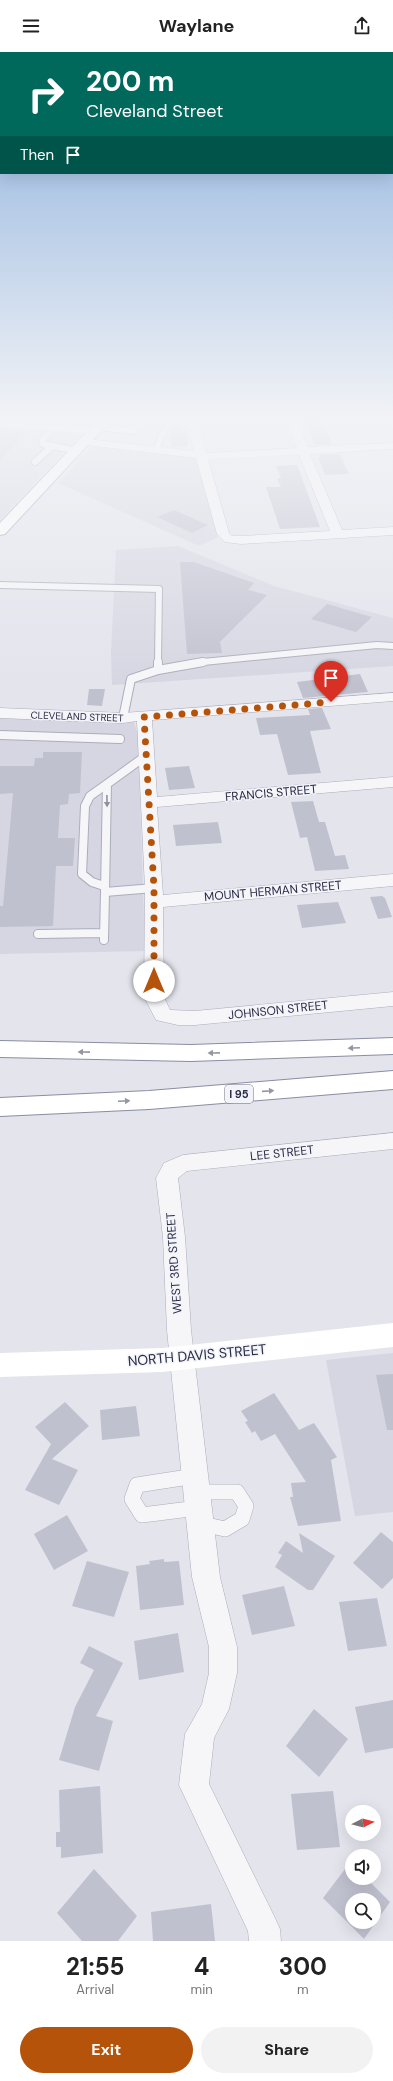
<!DOCTYPE html>
<html lang="en">
<head>
<meta charset="utf-8">
<style>
	body { margin:0; font-family:"DM Sans",sans-serif; background:#f2f2f2; color:#222; height:100vh; display:flex; flex-direction:column; font-size:15px; white-space:nowrap }
	* { box-sizing:border-box; margin:0 }
	p { font-size:13px; color:#767676 }
	.icon { flex:none; width:22px; height:22px; fill:none; stroke:currentColor; stroke-width:2; stroke-linecap:round; stroke-linejoin:round }
	.map { position:relative; height:1889px; overflow:hidden }
	.drawer { display:flex; flex-direction:column; background:#fff; flex:1 }
	.drawer>* { flex:none }
	.top-card { position:absolute; left:0px; top:0px; width:393px; height:122px; box-shadow:0 4px 16px #0002; background:#00695c; color:#fff; overflow:hidden }
	.needle { width:26px; rotate:84deg }
	.buttons { position:absolute; left:345px; top:1753px; display:grid; gap:8px }
	.buttons a { display:grid; place-items:center; width:36px; height:36px; border-radius:50%; background:#fff; box-shadow:0 4px 16px #0002; font-size:20px }
	.pin { position:absolute; display:grid; place-items:center; width:34px; height:34px; color:#fff; margin:-41px -17px; border-radius:50% 50% 50% 0; rotate:-45deg; box-shadow:0 0 4px #0007 }
	.pin .icon { rotate:45deg }
	.me { position:absolute; width:44px; margin:-22px; rotate:0deg; stroke-linejoin:round; filter:drop-shadow(0 0 3px #0008) }
	.turn { display:flex; align-items:center; gap:14px; height:84px; padding:0 20px; font-size:18px }
	.turn .icon { width:52px; height:52px; stroke-width:2.5 }
	.turn b { display:block; font-size:28px; line-height:34px }
	.then { display:flex; align-items:center; height:38px; padding:0 20px; background:#0003; gap:8px; font-size:15px }
	.eta { display:flex; justify-content:space-evenly; align-items:center; height:68px; text-align:center }
	.eta b { font-size:24px; font-weight:700; line-height:28px }
	.primary-button { display:flex; gap:8px; margin-top:auto; padding:8px 20px }
	.primary-button a { flex:1; height:46px; border-radius:24px; background:#b45309; color:#fff; font-size:16px; font-weight:700; line-height:46px; text-align:center }
	.primary-button a+a { background:#f2f2f2; color:#222 }
	header { display:flex; justify-content:space-between; align-items:center; height:52px; padding:0 20px; background:#fff; font-size:18px; font-weight:700 }
	.map>svg:first-child { display:block }
	.built { fill:#d5d6e1 }
	.building { fill:#c0c1cf; fill-rule:evenodd }
	.lines { fill:none; stroke-linecap:round; stroke-linejoin:round }
	.lane-far2-casing { stroke:#acadba; stroke-width:8 }
	.lane-far1-casing { stroke:#acadba; stroke-width:10 }
	.lane-casing { stroke:#acadba; stroke-width:16 }
	.street-casing { stroke:#acadba; stroke-width:1 }
	.primary-casing { stroke:#a2a4b8; stroke-width:2 }
	.highway-casing { stroke:#8a8da3; stroke-width:2 }
	.lane-far2 { stroke:#f6f6f9; stroke-width:6 }
	.lane-far1 { stroke:#f6f6f9; stroke-width:8 }
	.lane { stroke:#f6f6f9; stroke-width:15 }
	.street { fill:#f6f6f9; fill-rule:evenodd }
	.secondary { fill:#fff; fill-rule:evenodd }
	.primary { fill:#fff; fill-rule:evenodd }
	.highway { fill:#fff; fill-rule:evenodd }
	.oneway { fill:#90919f }
	.oneway2 { fill:#9496a2 }
	.route { stroke:#b45309; stroke-width:7; stroke-dasharray:0 12.6 }
	.labels { text-anchor:middle; stroke-width:3; stroke-linejoin:round; paint-order:stroke }
	.far-street-label { font-size:10px; fill:#2a2c45; stroke:#f3f4f9 }
	.shield { fill:#f3f4f9; stroke:#66687b; stroke-width:1 }
	.shield-label { font-size:11px; font-weight:bold; fill:#2a2c45 }
	.street-label { font-size:12px; fill:#2a2c45; stroke:#f3f4f9 }
	.near-street-label { font-size:14px; fill:#2a2c45; stroke:#f3f4f9 }
</style>
</head>
<body>
<header><svg class="icon" aria-label="menu" viewBox="0 0 24 24"><path d="M4 6h16M4 12h16M4 18h16"/></svg>Waylane<svg class="icon" aria-label="share" viewBox="0 0 24 24"><path d="M12 15V3M7 8l5-5 5 5M5 13v7h14v-7"/></svg></header>
<div class="map">
<svg width="393" height="1889" viewBox="0 0 393 1889">
	<rect width="100%" height="100%" fill="#e3e4ec"/>
	<path class="built" d="M0 368H94L0 468Z
		M93 393 198 405 218 485 199 494 58 431Z
		M178 494 274 534 393 566V614L112 633 111 599 116 498Z
		M0 665 134 670 138 683 145 899 0 902Z
		M393 1301V1460L355 1464 326 1308Z"/>
	<path class="building" d="M305 368H321L332 392 315 393Z
		M175 374 181 375 182 378H186L188 394 172 395 169 381Z
		M0 377 29 379 0 408Z
		M336 402 340 403 349 422 325 423 318 405H320L319 403Z
		M297 413 303 429 320 475 280 477 266 435H281L277 427 281 426 276 414Z
		M174 458 208 473 192 481 157 465Z
		M180 510H194L254 531 248 538 267 543 220 590 222 601 187 602Z
		M327 552 372 565 356 580 311 567Z
		M360 622 368 640 303 646 297 630Z
		M89 637H105L102 654 87 653Z
		M322 656 331 677 310 679 321 721 288 723 277 682 260 683 256 666 310 663 308 657Z
		M43 700H82L80 741 69 742 68 752 60 753 58 786H75L73 814H56L53 874 0 875V854H3L13 741 0 742V714H34L35 706H43Z
		M189 714 195 736 169 738 165 716Z
		M313 749 319 770H325L335 804 345 803 349 817 315 819 307 785 300 786 291 750Z
		M218 770 222 791 176 794 173 773Z
		M382 844 385 846 392 865 378 867 370 845Z
		M338 850 346 871 302 876 297 853Z
		M393 1322V1378H387L376 1323Z
		M274 1341 299 1378 314 1371 337 1405 331 1408 341 1469 298 1474 290 1445H293L291 1431 306 1430 275 1382 261 1389 255 1379 252 1381 245 1370 248 1369 241 1359Z
		M65 1350 89 1374 52 1407 78 1418 59 1453 25 1438 51 1392 35 1375Z
		M136 1354 140 1384 102 1388 100 1358Z
		M67 1463 88 1499 54 1518 34 1482Z
		M381 1480 393 1490V1526L382 1537 353 1511Z
		M299 1481 335 1504 313 1538H308L275 1515 282 1503 278 1501 286 1489 303 1501Z
		M164 1507V1510L179 1509 184 1553 140 1558 136 1514 150 1512 149 1509Z
		M87 1509 129 1520 114 1565 72 1554Z
		M284 1534 295 1574 252 1583 242 1543Z
		M377 1546 387 1594 348 1599 339 1550Z
		M178 1581 184 1620 139 1628 134 1589Z
		M89 1594 123 1611 96 1664 113 1669 99 1719 59 1708 75 1655 94 1618 80 1611Z
		M393 1648V1696L365 1701 355 1655Z
		M314 1657 348 1687 319 1725 286 1694Z
		M100 1734 103 1801 61 1806V1795H56V1780H60L59 1738Z
		M333 1739 340 1795 297 1798 291 1742Z
		M352 1808V1826H366L390 1850 364 1887 323 1846ZM352 1848H374V1870H352Z
		M94 1817 137 1864 118 1889H82L57 1861Z
		M211 1852 215 1889H153L151 1860Z"/>
	<g class="lines">
		<g class="lane-far2-casing">
			<path id="lane-far2" d="M100 375 133 379 138 373
				M53 376 42 388 43 392 78 399
				M156 398 163 381 173 368
				M35 410 51 395
				M0 533 159 537 158 611
				M193 611 377 593 393 594"/>
		</g>
		<g class="lane-far1-casing">
			<path id="lane-far1" d="M158 618V610
				M123 666 131 627 158 618 203 610
				M0 683 120 687
				M147 703 107 732 105 840 154 836
				M104 834 92 830 82 822 85 754 90 744 107 732
				M38 882 104 881
				M104 888 105 840"/>
		</g>
		<g class="lane-casing">
			<path id="lane" d="M195 1424 137 1433 132 1447 142 1463 198 1456
				M197 1440H237L246 1454 242 1467 225 1477 202 1472"/>
		</g>
		<g class="street-casing">
			<path id="street" d="M186 368H197L206 400 209 401 297 396 286 368H297L308 395 393 391V397L310 402 342 478 393 475V483L241 492 225 490 217 482 196 406 86 393 80 390 86 387 194 399ZM299 403 330 479 241 484H232L229 481 208 407Z
				M386 368H393V374L389 373Z
				M0 369 97 376 103 379 97 382 0 375Z
				M393 641V649L152 668 157 745 393 725V735L157 755 163 843 393 822V834L163 855 164 945 170 958 195 959 393 940V954L195 973H178L156 968 144 945 145 836 137 669 123 671 0 666V656L123 661Z
				M393 1081V1097L187 1119 178 1126 185 1185 191 1278 220 1525 237 1595V1621L229 1657 214 1686 209 1732 275 1866 280 1877 281 1889H249L248 1879 179 1733 185 1682 202 1652 209 1621V1595L192 1525 167 1278 163 1185 156 1126 164 1111 183 1103Z"/>
		</g>
		<g class="primary-casing">
			<path id="primary" d="M98 368H111L5 482 0 483V471Z"/>
		</g>
		<g class="highway-casing">
			<path id="highway" d="M393 986V1002L191 1009 0 1005V989L191 993Z
				M393 1019V1037L149 1057 0 1064V1046L149 1039Z"/>
		</g>
		<use href="#lane-far2" class="lane-far2"/>
		<use href="#lane-far1" class="lane-far1"/>
		<use href="#lane" class="lane"/>
		<use href="#street" class="street"/>
		<path class="secondary" d="M393 1271V1295L162 1320 0 1325V1301L162 1296Z"/>
		<use href="#primary" class="primary"/>
		<use href="#highway" class="highway"/>
	</g>
	<defs><path id="oneway-solid" d="M-6-.8H1V-3.2L6.5 0L1 3.2V.8H-6Z"/></defs>
	<use class="oneway" href="#oneway-solid" transform="translate(107 749) rotate(89)"/>
	<g class="oneway2">
		<use href="#oneway-solid" transform="translate(354 996) rotate(177)"/>
		<use href="#oneway-solid" transform="translate(84 1000) rotate(-179)"/>
		<use href="#oneway-solid" transform="translate(214 1001) rotate(179)"/>
		<use href="#oneway-solid" transform="translate(268 1039) rotate(-4)"/>
		<use href="#oneway-solid" transform="translate(124 1049) rotate(-3)"/>
	</g>
	<linearGradient id="sky" x2="0" y2="1"><stop stop-color="#8aafdd"/><stop offset="0.58" stop-color="#f2f3f6"/><stop offset="1" stop-color="#f2f3f6" stop-opacity="0"/></linearGradient>
	<rect width="393" height="633" fill="url(#sky)"/>
	<g class="lines">
		<path class="route" d="M154 929V836L144 665 331 650"/>
	</g>
	<g class="labels">
		<g class="far-street-label">
			<text transform="translate(77 664) rotate(2)" y="4">CLEVELAND STREET</text>
		</g>
		<rect class="shield" x="225" y="1033" width="28" height="18" rx="3"/>
		<g class="shield-label">
			<text x="239" y="1046">I 95</text>
		</g>
		<g class="street-label">
			<text transform="translate(271 741) rotate(-5)" y="4">FRANCIS STREET</text>
			<text transform="translate(273 839) rotate(-5)" y="4">MOUNT HERMAN STREET</text>
			<text transform="translate(278 958) rotate(-6)" y="4">JOHNSON STREET</text>
			<text transform="translate(282 1101) rotate(-6)" y="4">LEE STREET</text>
			<text transform="translate(174 1211) rotate(-94)" y="4">WEST 3RD STREET</text>
		</g>
		<g class="near-street-label">
			<text transform="translate(197 1303) rotate(-5)" y="5">NORTH DAVIS STREET</text>
		</g>
	</g>
</svg>
<div class="buttons">
<a><svg class="needle" viewBox="-14 -14 28 28"><path d="M0-13l5 13h-10z" fill="#e53935"/><path d="M0 13l5-13h-10z" fill="#767676"/></svg></a>
<a><svg class="icon" aria-label="sound" viewBox="0 0 24 24"><path d="M4 9h4l5-4v14l-5-4H4zM17 9q2 3 0 6"/></svg></a>
<a><svg class="icon" aria-label="search" viewBox="0 0 24 24"><circle cx="10" cy="10" r="6"/><path d="M15 15l6 6"/></svg></a>
</div>
<div class="pin" style="left:331px;top:650px;background:#d93025"><svg class="icon" aria-label="arrive" viewBox="0 0 24 24"><path d="M6 21V4h12l-3 4 3 4H6"/></svg></div>
<svg class="me" style="left:154px;top:929px" viewBox="-20 -20 40 40"><circle r="19" fill="#fff"/><path d="M0-13L10 11 0 6-10 11z" fill="#b45309"/></svg>
<div class="top-card">
<div class="turn"><svg class="icon" aria-label="right" viewBox="0 0 24 24"><path d="M7 20v-9h11M14 6l5 5-5 5"/></svg><div><b>200 m</b>Cleveland Street</div></div>
<div class="then">Then<svg class="icon" aria-label="arrive" viewBox="0 0 24 24"><path d="M6 21V4h12l-3 4 3 4H6"/></svg></div>
</div>
</div>
<section class="drawer">
<div class="eta">
<div><b>21:55</b><p>Arrival</p></div>
<div><b>4</b><p>min</p></div>
<div><b>300</b><p>m</p></div>
</div>
<div class="primary-button"><a>Exit</a><a>Share</a></div>
</section>
</body>
</html>
